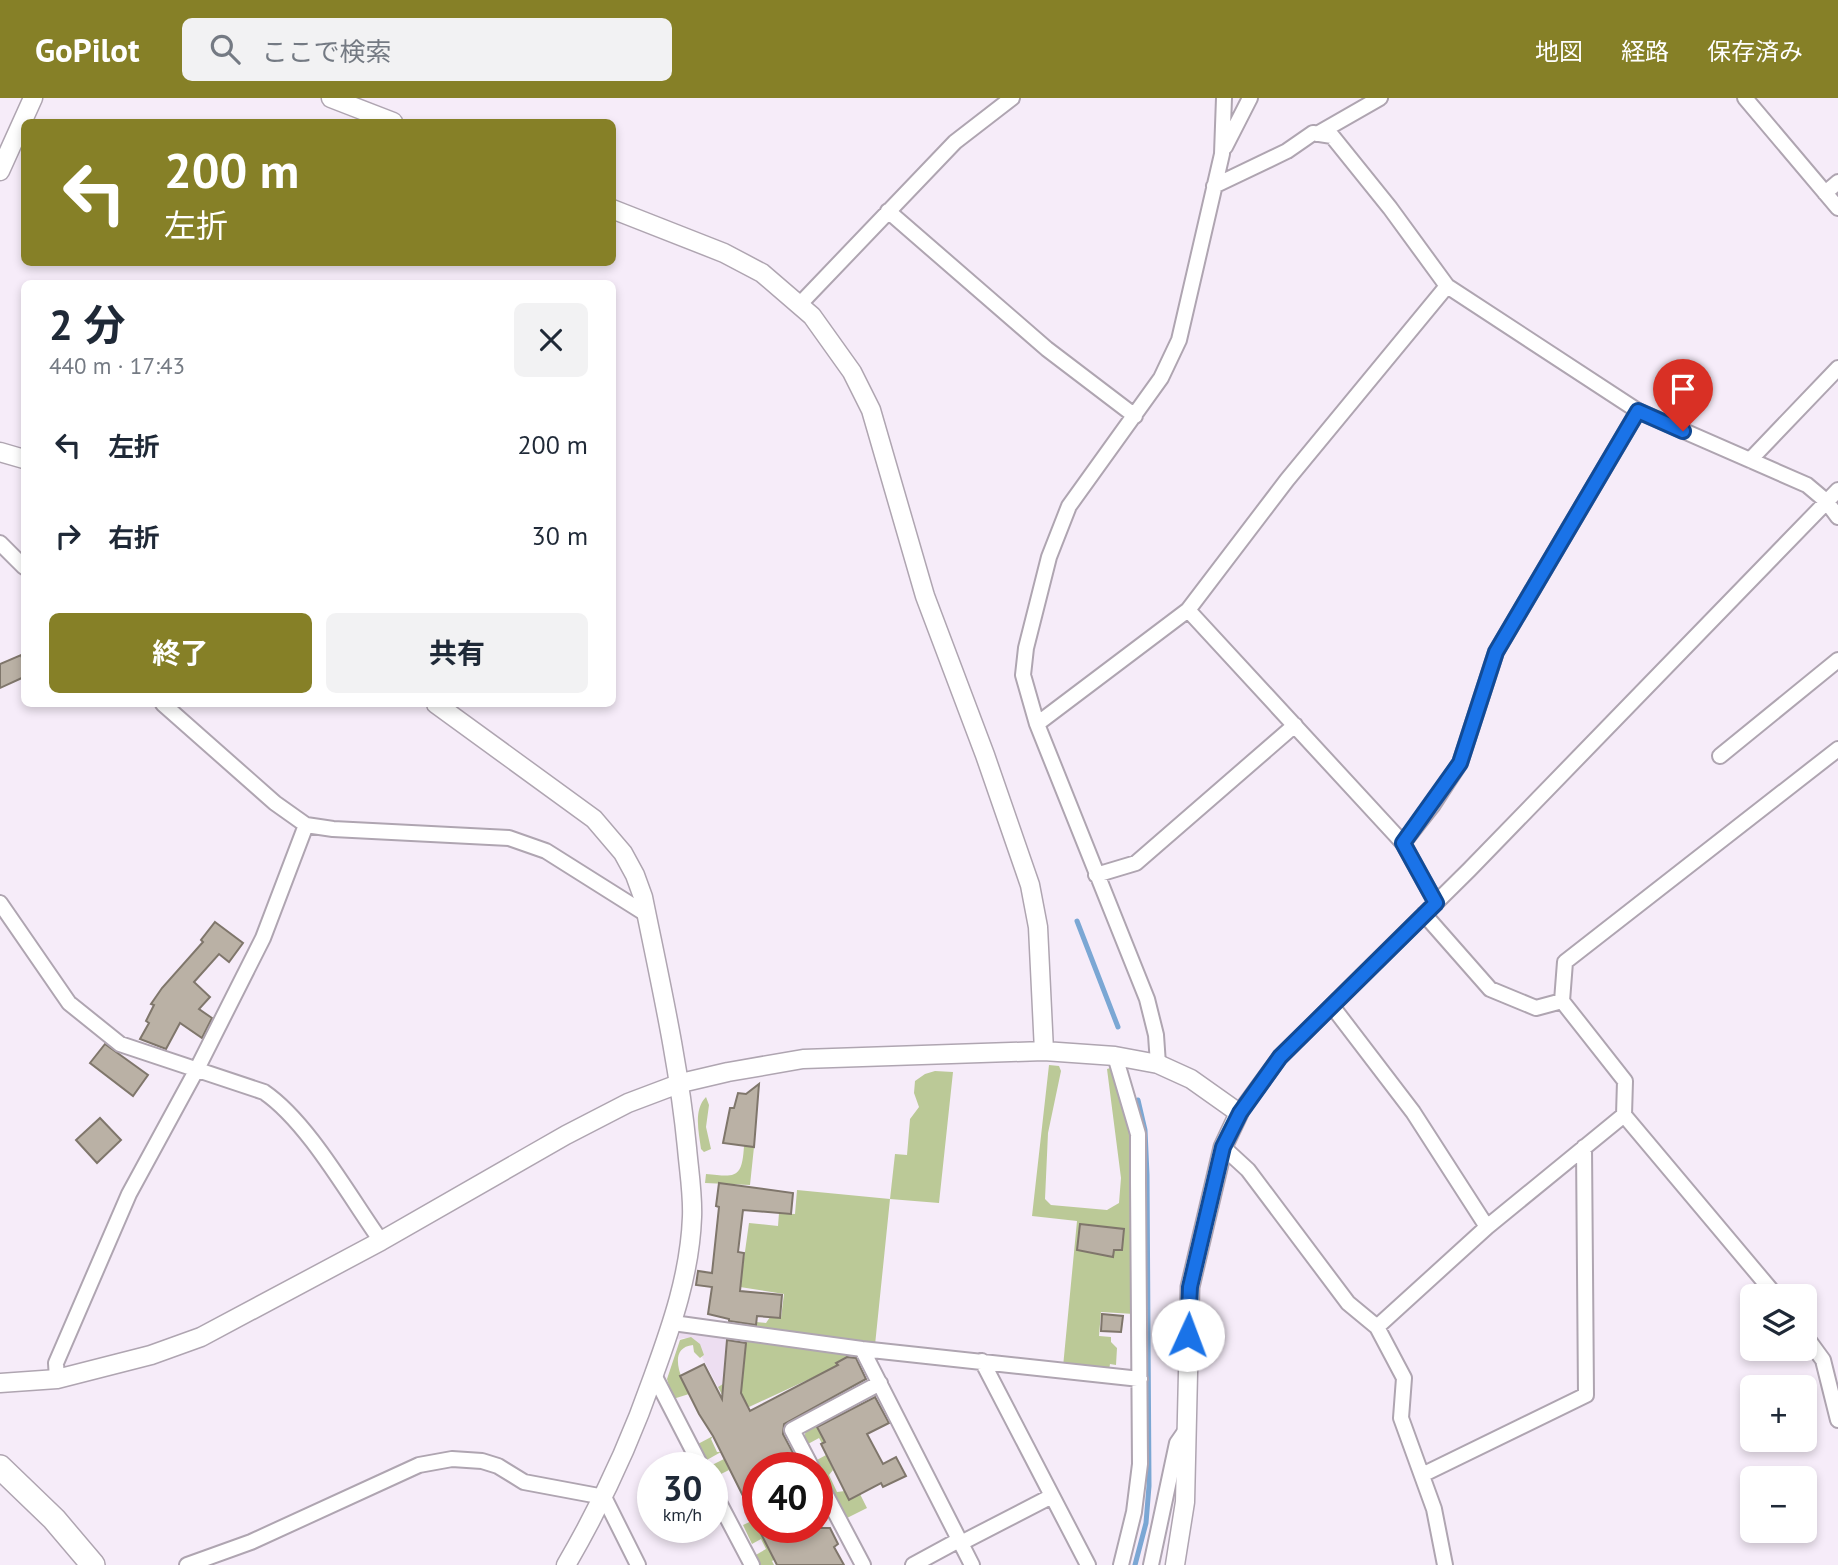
<!DOCTYPE html>
<html lang="ja">
<head>
<meta charset="utf-8">
<style>
	body { margin:0; font-family:"PT Sans","Noto Sans JP",sans-serif; background:#f2f2f3; color:#1f2937; height:100vh; display:flex; flex-direction:column; font-size:26px; white-space:nowrap }
	* { box-sizing:border-box; margin:0 }
	p { font-size:23px; color:#747a83 }
	.icon { flex:none; width:38px; height:38px; fill:none; stroke:currentColor; stroke-width:2; stroke-linecap:round; stroke-linejoin:round }
	.map { position:relative; flex:1; overflow:hidden }
	.drawer { position:absolute; left:21px; top:182px; width:595px; height:427px; display:flex; flex-direction:column; background:#fff; border-radius:10px; box-shadow:0 4px 10px #0003 }
	.drawer>* { flex:none }
	.top-card { position:absolute; left:21px; top:21px; width:595px; height:147px; border-radius:10px; box-shadow:0 4px 10px #0003; background:#868027; color:#fff; overflow:hidden }
	.controls { position:absolute; left:1740px; top:1186px; display:grid; gap:14px }
	.controls a { display:grid; place-items:center; width:77px; height:77px; border-radius:10px; background:#fff; box-shadow:0 4px 10px #0003; font-size:35px }
	.speed { position:absolute; left:637px; top:1354px; display:flex; gap:14px; font-size:35px; font-weight:700; text-align:center }
	.speed>* { display:grid; place-content:center; width:91px; height:91px; border-radius:50%; background:#fff; box-shadow:0 4px 10px #0003; line-height:1 }
	.speed small { font-size:18px; font-weight:400 }
	.speed .limit { border:10px solid #d22; background:#fff; color:#111 }
	.pin { position:absolute; display:grid; place-items:center; width:60px; height:60px; color:#fff; margin:-72px -30px; border-radius:50% 50% 50% 0; rotate:-45deg; box-shadow:0 0 7px #0007 }
	.pin .icon { rotate:45deg }
	.me { position:absolute; width:77px; margin:-38px; rotate:2deg; stroke-linejoin:round; filter:drop-shadow(0 0 5px #0008) }
	.turn { display:flex; align-items:center; gap:24px; height:147px; padding:0 28px; font-size:32px }
	.turn .icon { width:91px; height:91px; stroke-width:2.5 }
	.turn b { display:block; font-size:49px; line-height:60px }
	.round { display:grid; place-items:center; flex:none; width:74px; height:74px; border-radius:10px; background:#f2f2f3 }
	.summary { display:flex; align-items:center; justify-content:space-between; height:119px; padding:0 28px }
	h1 { font-size:42px; font-weight:700; line-height:52px }
	.button { display:flex; gap:14px; margin-top:auto; padding:14px 28px }
	.button a { flex:1; height:80px; border-radius:10px; background:#868027; color:#fff; font-size:28px; font-weight:700; line-height:80px; text-align:center }
	.button a+a { background:#f2f2f3; color:#1f2937 }
	ul { padding:0; list-style:none }
	li { display:flex; align-items:center; gap:21px; height:91px; padding:0 28px }
	li div { flex:1 }
	li b { display:block; font-size:26px }
	li em { font-style:normal }
	header { display:flex; align-items:center; gap:42px; box-sizing:border-box; height:98px; padding:0 35px; background:#868027; color:#fff }
	header strong { font-size:33px }
	nav { display:flex; gap:38px; margin-inline-start:auto; font-size:24px }
	.search { width:490px; height:63px; background:#f2f2f3; display:flex; align-items:center; gap:18px; box-sizing:border-box; padding:0 24px; border-radius:10px; color:#747a83; font-size:26px }
	.map>svg:first-child { display:block }
	.built { fill:#eddef1 }
	.green { fill:#bbc997 }
	.lines { fill:none; stroke-linecap:round; stroke-linejoin:round }
	.stream { stroke:#7ba7d4; stroke-width:5 }
	.building { fill:#bab1a5; stroke:#7f766b; stroke-width:2 }
	.minor-casing { stroke:#afa5b1; stroke-width:18 }
	.tertiary-casing { stroke:#afa5b1; stroke-width:21 }
	.primary-casing { stroke:#afa5b1; stroke-width:26 }
	.minor { stroke:#fff; stroke-width:14 }
	.tertiary { stroke:#fff; stroke-width:18 }
	.primary { stroke:#fff; stroke-width:23 }
	.route-casing { stroke:#114b97; stroke-width:18 }
	.route { stroke:#1a73e8; stroke-width:12 }
</style>
</head>
<body>
<header>
<strong>GoPilot</strong>
<div class="search"><svg class="icon" aria-label="search" viewBox="0 0 24 24"><circle cx="10" cy="10" r="6"/><path d="M15 15l6 6"/></svg>ここで検索</div>
<nav><a>地図</a><a>経路</a><a>保存済み</a></nav>
</header>
<div class="map">
<svg width="1838" height="1467" viewBox="0 0 1838 1467">
	<rect width="100%" height="100%" fill="#f6ecf9"/>
	<path class="built" d="M683 1226 747 1235 742 1288 749 1309 736 1315 728 1308 702 1259 704 1257 685 1240 678 1241Z"/>
	<path class="green" d="M1049 967 1059 968 1061 973 1048 1035 1045 1101 1051 1107 1107 1112 1119 1105 1121 1080 1107 971 1110 970 1114 974 1129 1025 1131 1041 1134 1216 1101 1214 1099 1238 1111 1239V1244L1117 1250 1116 1267 1110 1266 1109 1272 1063 1269 1077 1123 1032 1118Z
		M935 973 953 974 939 1105 890 1101 875 1247 755 1232 756 1224 766 1225 770 1219 781 1220 784 1196 740 1189 749 1125 778 1128 779 1115 795 1116 797 1092 890 1101 895 1056 907 1057 910 1021 919 1009 914 995 915 983 925 976Z
		M706 999 709 1007 706 1029 711 1051 704 1054 701 1051C699 1035 693 1012 706 999Z
		M744 1048 754 1049 750 1087 705 1085 706 1076C736 1079 742 1081 744 1048Z
		M747 1238 856 1254 837 1265 841 1273 825 1295 816 1278 749 1309 745 1303 733 1309 728 1308 718 1289 723 1286 742 1288Z
		M691 1239 700 1246 704 1257 700 1260 694 1254 693 1247C666 1250 682 1282 689 1296L673 1301 667 1281 680 1242Z
		M818 1325 829 1353 853 1350 829 1363 833 1372 829 1377 837 1394 845 1393 850 1402 860 1396 867 1410 845 1421 815 1363 828 1356 819 1340 808 1346 804 1339 807 1330Z
		M713 1338 711 1341 717 1354H721L705 1363 696 1347Z
		M724 1361 729 1372 713 1380 712 1370 708 1369Z
		M758 1420V1430H761L777 1460 772 1463 774 1467H758L754 1458 766 1451 761 1441 752 1446 743 1427Z"/>
	<g class="lines">
		<path class="stream" d="M1077 823 1118 929
			M1135 1467 1146 1425 1149 1388 1147 1077 1145 1032 1138 1002"/>
	</g>
	<path class="building" d="M21 557 24 566V579L0 590V566Z
		M215 824 243 845 229 864 219 856 194 884 210 899 199 911 212 920 202 940 180 925 166 951 140 941 149 925 146 923 154 907 151 906 162 890 203 844 201 842Z
		M105 946 148 977 133 998 90 965Z
		M759 986 754 1049 723 1045 730 1010H734L738 995 746 996Z
		M100 1020 121 1042 97 1065 76 1042Z
		M719 1085 793 1095 791 1116 743 1112 738 1154 744 1155 740 1193 782 1197 780 1220 757 1218 756 1227 729 1223V1221L708 1216 712 1189 696 1187 698 1173 712 1175 719 1109 716 1108Z
		M1080 1126 1124 1131 1122 1152H1114L1113 1159 1077 1152Z
		M1102 1216 1123 1218 1121 1234 1101 1233Z
		M727 1242 746 1245 741 1295 750 1313 838 1267 836 1265 847 1259 856 1260 866 1281 784 1326 783 1336 801 1370H758V1428L713 1338 699 1316 680 1278 704 1266 722 1301Z
		M875 1299 889 1325 867 1336 883 1366 896 1359 906 1378 883 1389 881 1385 849 1402 821 1346 825 1344 817 1329Z
		M758 1430H830L838 1446 834 1449 844 1467H777Z"/>
	<g class="lines">
		<g class="minor-casing">
			<path id="minor" d="M1745 0 1838 110
				M1317 36 1380 0
				M1225 49 1250 0
				M1214 88 1287 53 1313 35 1332 38 1390 110 1447 188 1638 313 1807 387 1826 403 1838 419
				M1825 95 1838 84
				M888 113 1047 251 1135 318
				M800 206 955 44 1012 0
				M1750 362 1838 270
				M0 445 24 469
				M1188 512 1403 745 1436 805
				M163 606 275 705 306 727 333 731 509 740 546 753 646 816
				M1037 626 1188 512 1287 382 1447 188
				M1720 658 1838 562
				M1403 745 1432 708 1460 665 1496 554 1638 313
				M1096 777 1136 765 1295 627
				M0 805 69 905 120 946 264 994C308 1024 349 1098 381 1143
				M1424 816 1490 891 1536 910 1562 903
				M1332 908 1413 1014 1487 1129
				M1115 958 1138 1036V1084L1140 1366 1134 1414 1121 1467
				M1158 966 1156 937 1147 901 1037 626 1023 577 1026 550 1049 459 1069 408 1161 280 1179 242 1222 56 1224 0
				M1239 1015 1280 959 1469 772 1838 392
				M1223 1049 1248 1072 1348 1205 1377 1229 1404 1280 1401 1320 1434 1411 1445 1467
				M1777 1199 1624 1017 1625 983 1562 903 1565 864 1838 651
				M673 1225 862 1251 1140 1281
				M1377 1229 1487 1129 1624 1017
				M1804 1236 1823 1262 1838 1322
				M862 1251 972 1467
				M982 1263 1088 1467
				M654 1277 702 1370
				M57 1281 56 1265 129 1096 197 971 263 840 306 727
				M812 1370 792 1332 880 1285
				M1422 1377 1586 1297 1584 1049
				M817 1380 863 1467
				M712 1391 752 1467
				M961 1445 1052 1398
				M187 1467 251 1444 419 1367 452 1361 482 1363 498 1368 524 1384 604 1399 638 1467
				M913 1467 959 1442
				M1151 1467 1177 1345 1186 1332"/>
		</g>
		<g class="tertiary-casing">
			<path id="tertiary" d="M331 0 393 24
				M0 73 33 0
				M612 111 724 155 762 175 812 218 852 274 871 312 925 498 985 657 1030 787 1038 829 1044 953
				M0 354 24 361
				M436 606 594 721 623 755 635 777 643 799C660 883 679 966 687 1050 689 1073 693 1097 692 1119 690 1175 672 1227 653 1279 630 1345 601 1407 566 1467
				M0 1285 57 1281 151 1257 201 1239 381 1143 566 1037 628 1005 681 985 728 974 803 961 1044 953 1115 958 1158 966 1191 981 1239 1015 1223 1049 1190 1189 1185 1404 1175 1467"/>
		</g>
		<g class="primary-casing">
			<path id="primary" d="M0 1369 54 1421 93 1467"/>
		</g>
		<use href="#minor" class="minor"/>
		<use href="#tertiary" class="tertiary"/>
		<use href="#primary" class="primary"/>
	</g>
	<g class="lines">
		<g class="route-casing">
			<path id="route" d="M1188 1237 1190 1189 1223 1049 1240 1015 1280 959 1436 805 1403 745 1460 665 1496 554 1638 313 1683 333"/>
		</g>
		<use href="#route" class="route"/>
	</g>
</svg>
<div class="controls">
<a><svg class="icon" aria-label="layers" viewBox="0 0 24 24"><path d="M12 4l9 5-9 5-9-5zM3 14l9 5 9-5"/></svg></a>
<a>+</a>
<a>−</a>
</div>
<div class="speed"><div>30<small>km/h</small></div><div class="limit">40</div></div>
<div class="pin" style="left:1683px;top:333px;background:#d93025"><svg class="icon" aria-label="arrive" viewBox="0 0 24 24"><path d="M6 21V4h12l-3 4 3 4H6"/></svg></div>
<svg class="me" style="left:1188px;top:1237px" viewBox="-20 -20 40 40"><circle r="19" fill="#fff"/><path d="M0-13L10 11 0 6-10 11z" fill="#1a73e8"/></svg>
<div class="top-card">
<div class="turn"><svg class="icon" aria-label="left" viewBox="0 0 24 24"><path d="M17 20v-9H6M10 6l-5 5 5 5"/></svg><div><b>200 m</b>左折</div></div>
</div>
<section class="drawer">
<div class="summary"><div><h1>2 分</h1><p>440 m · 17:43</p></div><a class="round"><svg class="icon" aria-label="close" viewBox="0 0 24 24"><path d="M6 6l12 12M18 6L6 18"/></svg></a></div>
<ul>
<li><svg class="icon" aria-label="left" viewBox="0 0 24 24"><path d="M17 20v-9H6M10 6l-5 5 5 5"/></svg><div><b>左折</b></div><em>200 m</em></li>
<li><svg class="icon" aria-label="right" viewBox="0 0 24 24"><path d="M7 20v-9h11M14 6l5 5-5 5"/></svg><div><b>右折</b></div><em>30 m</em></li>
</ul>
<div class="button"><a>終了</a><a>共有</a></div>
</section>
</div>
</body>
</html>
